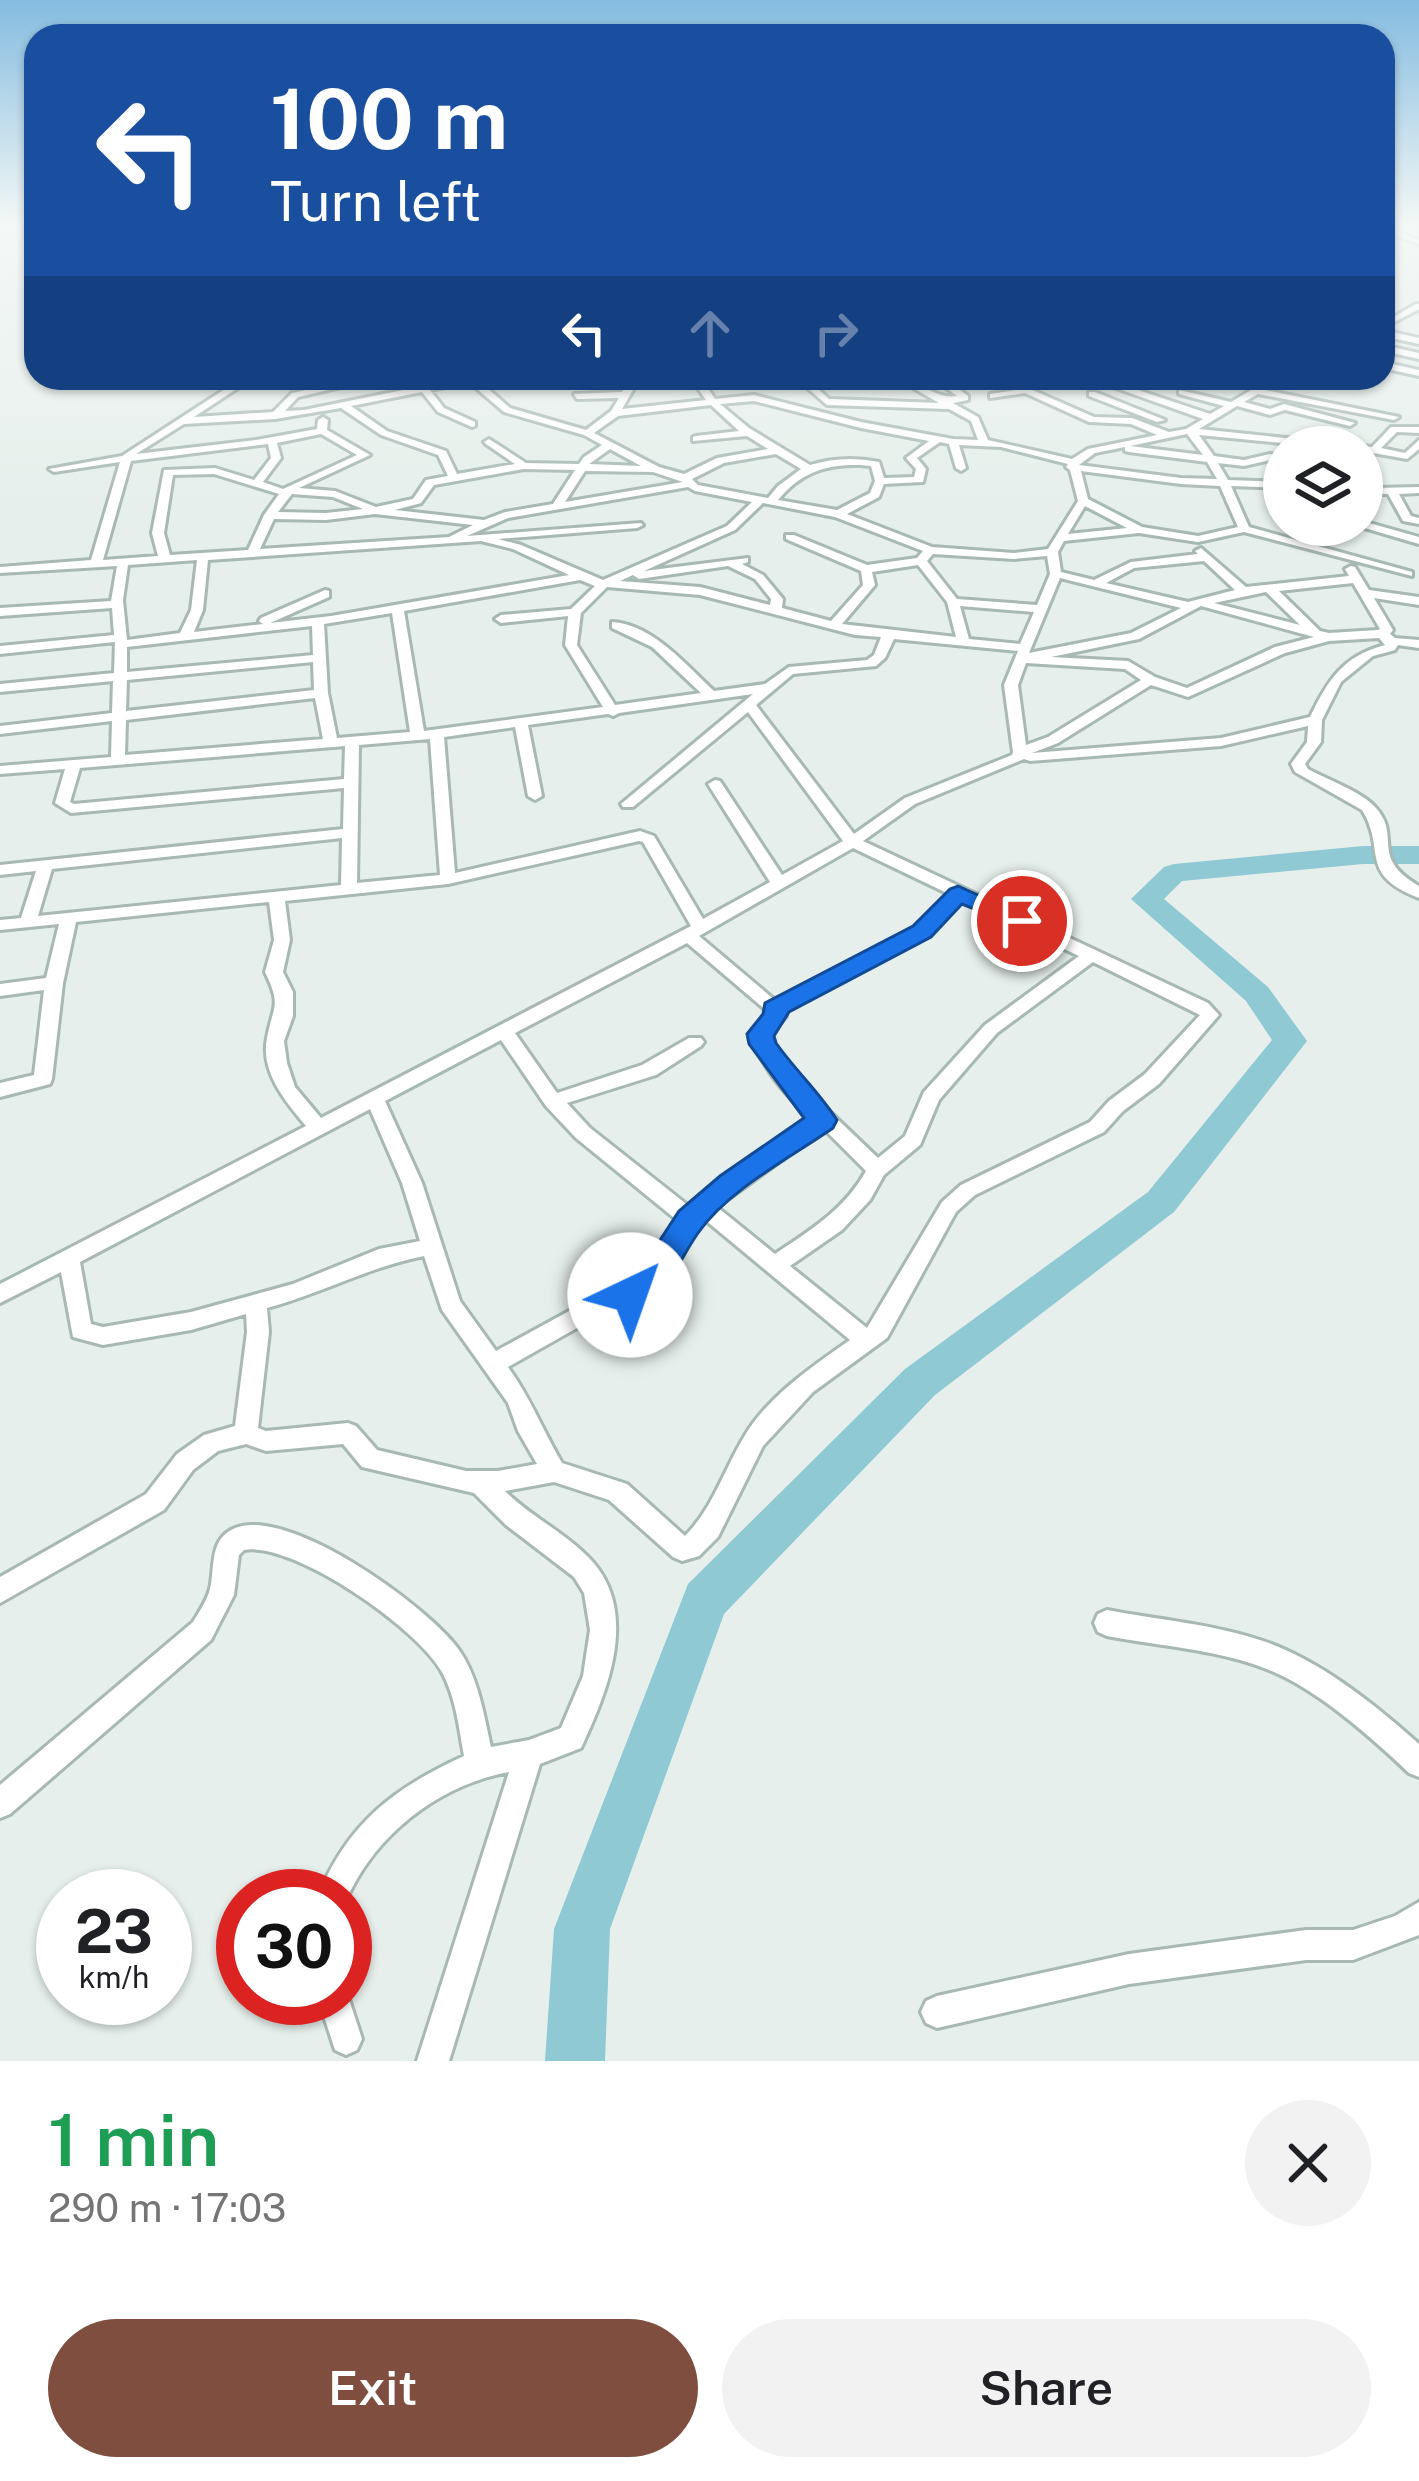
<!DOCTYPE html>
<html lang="en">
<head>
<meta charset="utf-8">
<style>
	body { margin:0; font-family:"Public Sans",sans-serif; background:#f2f2f2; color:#202124; height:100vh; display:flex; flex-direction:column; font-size:45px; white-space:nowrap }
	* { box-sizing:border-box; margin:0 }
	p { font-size:39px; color:#757577 }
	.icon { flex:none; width:66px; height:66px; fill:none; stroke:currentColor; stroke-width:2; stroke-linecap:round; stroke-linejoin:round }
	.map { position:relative; height:2061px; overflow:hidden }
	.drawer { display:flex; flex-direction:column; background:#fff; flex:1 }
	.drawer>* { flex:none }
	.hud { position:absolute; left:24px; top:24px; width:1371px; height:366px; border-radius:36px; box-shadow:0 3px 9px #0004; background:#1a4fa0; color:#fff; overflow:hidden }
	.tools { position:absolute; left:1263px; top:426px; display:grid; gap:24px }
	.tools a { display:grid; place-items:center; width:120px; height:120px; border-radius:50%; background:#fff; box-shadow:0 3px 9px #0004; font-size:60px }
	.speed { position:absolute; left:36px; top:1869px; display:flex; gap:24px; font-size:60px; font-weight:700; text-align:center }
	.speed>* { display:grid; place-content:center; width:156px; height:156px; border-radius:50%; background:#fff; box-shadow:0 3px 9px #0004; line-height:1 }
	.speed small { font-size:30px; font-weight:400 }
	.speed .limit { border:18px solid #d22; background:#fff; color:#111 }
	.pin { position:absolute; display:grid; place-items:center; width:102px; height:102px; color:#fff; margin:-51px; border:6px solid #fff; border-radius:50%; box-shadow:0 3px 12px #0007 }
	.me { position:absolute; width:132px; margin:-66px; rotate:42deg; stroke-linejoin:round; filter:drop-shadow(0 0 9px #0008) }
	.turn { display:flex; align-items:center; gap:42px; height:252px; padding:0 48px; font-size:54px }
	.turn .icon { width:156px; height:156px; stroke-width:2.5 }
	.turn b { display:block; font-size:84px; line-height:102px }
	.lanes { display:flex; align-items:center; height:114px; padding:0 48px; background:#0003; justify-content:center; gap:60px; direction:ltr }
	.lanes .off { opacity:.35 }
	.round { display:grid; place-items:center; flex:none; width:126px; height:126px; border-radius:63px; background:#f2f2f2 }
	.head { display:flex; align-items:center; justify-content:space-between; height:204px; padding:0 48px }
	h1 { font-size:72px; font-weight:600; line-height:90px; color:#1e9e55 }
	.action { display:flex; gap:24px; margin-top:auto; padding:24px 48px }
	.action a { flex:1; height:138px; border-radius:72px; background:#7f4e3f; color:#fff; font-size:48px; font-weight:600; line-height:138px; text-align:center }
	.action a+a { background:#f2f2f2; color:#202124 }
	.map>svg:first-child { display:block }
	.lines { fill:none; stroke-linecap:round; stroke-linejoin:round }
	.river { fill:#8ec9d4; fill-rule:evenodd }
	.street-casing { stroke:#a8b8b2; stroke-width:6 }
	.street { fill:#fff; fill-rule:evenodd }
	.route { fill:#1a73e8; stroke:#114b97; stroke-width:3 }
</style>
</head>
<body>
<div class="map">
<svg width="1419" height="2061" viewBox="0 0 1419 2061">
	<rect width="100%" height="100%" fill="#e6efeb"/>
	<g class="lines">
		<path class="river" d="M1363 846H1419V864H1363L1182 881 1164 899 1268 987 1307 1041 1174 1212 935 1395 724 1614 610 1929 605 2061H545L554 1929 688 1584 905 1369 1148 1192 1272 1040 1246 1001 1131 899 1164 867 1174 864Z"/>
		<g class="street-casing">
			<path id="street" d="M1403 223H1419V226Z
				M1383 226 1419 240V244L1383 230Z
				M1416 304H1419V309L1383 328V323Z
				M1383 330 1419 338V344L1383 336Z
				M1383 345 1419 353V359L1383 351Z
				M1383 362 1419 370V376L1383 368Z
				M242 378H253L194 417 273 412 292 393 361 378H379L298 397 285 411 304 410 463 378H481L478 380 510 408 586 430 611 411 619 398 577 399 574 394 622 392 630 378H640L622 409 706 400 691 378H701L715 399 754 395 861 422 953 439 978 440 971 421 949 409 827 405 796 378H806L829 399 939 403 896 378C919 378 934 400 957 396L933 378H944L968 396V400L953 403 978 417 988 440 1072 459 1088 449 1157 435 1131 424 1089 422 1025 393 990 398V394L1016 390 993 378H1005L1094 417 1132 418 1169 432 1186 429 1203 419 1088 378H1102L1210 414 1224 406 1179 394V390L1231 402 1253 389 1222 378H1236L1259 385 1272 378H1283L1265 390 1399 417 1394 420 1258 394 1244 402 1270 409 1284 404 1355 423 1350 426 1285 410 1270 415 1237 406 1199 429 1372 447 1391 427H1419V433L1397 432 1381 448 1405 453 1419 440V449L1407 459 1362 451V447H1323L1199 435 1214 456 1244 460 1270 454 1284 456V462L1270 460 1244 466 1218 463 1228 480 1284 482V488L1231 486 1249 527 1412 572V576L1244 532 1198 542 1139 533 1064 541 1058 552 1061 572 1094 580 1131 562 1198 554 1195 551 1201 548 1246 587 1349 576 1345 569 1351 566 1355 567 1369 590 1419 597V605L1374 598 1393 630 1390 634 1395 638 1419 640V648L1398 645 1395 650 1373 656 1341 682 1322 720 1321 742 1305 764 1308 769C1326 779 1362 792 1375 807 1403 837 1368 856 1419 886V898C1357 874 1387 850 1362 810L1295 772 1291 764 1307 742 1308 726 1221 746 1030 761 1024 759 915 804 863 841 1208 1003 1219 1015 1159 1084 1123 1111 1104 1132 975 1195 956 1212 887 1338 813 1392 763 1446 718 1537 699 1556 682 1561 673 1557 609 1500 554 1482 505 1491C530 1516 562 1531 586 1555 642 1608 608 1690 581 1748L540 1764 449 2061H417L509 1772C438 1785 373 1836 345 1903V1896H318C348 1823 394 1788 464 1756 459 1729 456 1699 443 1674 421 1630 294 1541 244 1550L239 1555 234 1595 211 1640 10 1814 0 1818V1785L193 1622C199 1612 207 1601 210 1589 215 1570 209 1542 231 1530 283 1501 429 1607 459 1650 478 1677 484 1715 491 1747L529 1740 561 1728 583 1676 590 1630 584 1593 574 1577 506 1525 474 1493 362 1467 343 1444 266 1451 246 1444 218 1451 193 1470 164 1510 0 1603V1577L146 1494 177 1454 204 1435 235 1426 247 1332 246 1314 191 1330 103 1345 73 1337 61 1272 0 1303V1284L306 1126C286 1102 260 1072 267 1038 273 1005 282 1007 265 972L274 940 269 902 76 922 63 983 52 1079 50 1084 0 1097V1083L34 1075 44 990 0 996V984L46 978 59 924 0 930V920L21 918 36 871 0 875V865L343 829 344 788 71 813 55 803 65 769 0 774V766L111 757 112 721 0 734V726L112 713 113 681 0 692V684L114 673 115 642 0 654V646L114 635 112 608 0 616V608L111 601 117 566 0 573V567L91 560 120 462 54 472 49 469 122 456ZM469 382 504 412 584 435 602 445 584 457 579 464 526 463 489 439 484 442 486 444 515 464 457 474 446 451 387 431 351 406 422 392 438 412 472 427 475 426V422L444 408 430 390ZM754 401 861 428 929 441 906 458 916 469 914 477 884 478 879 462C854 457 833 458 810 465L749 428 720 404ZM711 405 739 431 696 436 693 437V441L747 436 768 449 717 458 684 474 659 467 594 433 618 416ZM341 408 381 435 438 455 448 476 426 480 413 499 376 507 335 491 299 488 370 455 327 430 328 420 323 417 318 420 317 429 256 440 136 454 184 424 275 419ZM321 434 357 455 283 489 263 482 281 458 277 443ZM1187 434 1203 455 1130 446ZM940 442 949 444 956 468 961 471 966 468 959 445 1001 447 1068 464 1066 467 1070 470 1078 501 1048 549 1014 553 932 547 847 514 879 497 884 484 923 482 926 469 917 458ZM268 444 271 458 254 480 215 468 164 470 152 533 158 556 103 560 131 461ZM1125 447V451L1129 452 1207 462 1217 479 1181 478 1079 465 1095 453ZM610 449 641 466 589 464ZM776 454 801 469 778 486 768 498 698 485 692 479 724 463ZM860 465 871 466 875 481 870 493 837 510 778 500C800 473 825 464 860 465ZM524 469 575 470 553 504 505 512 484 520 395 510 421 503 434 485ZM585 471 653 472 683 482 565 502ZM1081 471 1181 484 1220 486 1238 527 1198 536 1142 527 1088 499ZM214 474 279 494 264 515 248 550 170 555 164 533 173 475ZM688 487 695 491 752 502 727 526 603 580 521 545 498 539 637 528 643 525 641 523 467 536 508 518ZM292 494 333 497 363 509 326 513 278 512ZM763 503 835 517 923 551 917 558 867 565 794 535H786V539L861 571 863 585 831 621 782 608 783 599 763 575 742 564 748 562V558L644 571 735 530ZM1085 506 1127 528 1068 534ZM375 514 473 525 449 537 260 549 274 519 326 520ZM481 541 513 549 569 575 331 616 270 623 329 597V591L325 590 261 618 259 621 263 624 194 632 203 610 208 560ZM933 554 1014 559 1047 556 1050 574 1037 605 957 599 927 561ZM197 560 191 610 180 633 127 640 123 600 128 565ZM1204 561 1235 590 1188 602 1106 583 1134 568ZM918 565 947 602 956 637 842 624 875 585 872 572ZM728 566 755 579 771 599 770 605 700 587 620 581 633 575 639 579ZM1060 578 1181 608 1131 633 1029 653ZM580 580 595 586 571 609 501 615 495 619 501 623 568 616 565 645 603 707 424 731 404 611ZM1353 583 1380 629 1378 630 1329 633 1320 631 1279 591ZM607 587 700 595 855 635 881 637 874 655 867 660 789 667 765 684 714 691C686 665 652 624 612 622V628L652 647 701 693 615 705 577 645 581 613ZM1266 592 1300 625 1214 603ZM960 606 1034 612 1020 644 969 639ZM1201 606 1314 637 1275 647 1187 688 1155 677 1128 661 1051 657 1139 639ZM392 613 410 732 337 738 328 693 324 624ZM312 626 313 655 127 672V647ZM1379 638 1385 645C1343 656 1328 680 1310 717L1221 738 1032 753 1058 743 1151 685 1188 697 1285 653 1329 641ZM894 639 1018 651 1004 685 1013 752 1012 755 905 798 854 834 756 705 793 674 876 666 885 658ZM313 662 314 690 126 711 127 680ZM1026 663 1125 669 1141 680 1048 737 1026 745 1018 685ZM753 694 621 804 623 807H633L748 712 843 841 782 875 720 781 715 780 708 784 770 882 703 919 654 836 640 831 455 873 444 737 515 727 528 796 535 800 542 796 528 725 608 714 613 716 619 713ZM315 698 323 739 125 755 126 720ZM430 739 440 875 357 883 359 745ZM345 746 344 779 74 804 70 802 80 768ZM342 838 341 885 38 916 52 869ZM639 841 643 842 691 926 321 1118 295 1087 287 1063 284 1041 293 1016V992L283 972 290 940 285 901 448 884ZM853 848 949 894 916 927 776 1001 699 936ZM961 900 1079 956 985 1025 924 1092 905 1136 878 1158 787 1071 769 1036 786 1016 785 1011 928 935ZM687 943 767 1011 768 1015 751 1035C764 1070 784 1094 812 1118L724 1179 690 1207 590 1128 567 1103 656 1075 701 1046 704 1042 701 1038H689L642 1065 557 1093 515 1033ZM1093 962 1200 1015 1145 1074 1109 1101 1090 1122 961 1185 942 1202 867 1328 790 1266 842 1230 870 1200 884 1175 920 1145 939 1100 997 1033ZM501 1040 546 1106 576 1138 678 1221 642 1278 582 1304 496 1351 460 1301 422 1183 385 1101ZM370 1109 402 1183 420 1241 379 1249 293 1284 191 1312 103 1327 91 1324 80 1262ZM824 1129 866 1171C845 1209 811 1230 775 1254L717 1207ZM704 1219 850 1340C813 1366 767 1397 744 1437 724 1470 713 1508 685 1536L627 1484 562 1463C543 1431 530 1397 508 1367L598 1316 658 1290 697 1225ZM424 1256 442 1310 508 1403 518 1431 537 1464 498 1471H466L377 1450 356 1426 348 1423 266 1431 258 1428 269 1332 267 1308C322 1293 369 1267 424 1256Z
				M552 378H581L531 386 526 383Z
				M1089 392H1095L1165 420 1157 422 1089 396Z
				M1362 467 1377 473 1376 488 1419 487V493L1399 494 1411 516 1419 518V524L1403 521 1388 494H1362L1367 475 1362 473Z
				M1362 521 1419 537V544L1358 526 1362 525Z
				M1107 1610C1159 1620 1213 1624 1263 1641 1321 1661 1374 1704 1419 1744V1777L1409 1773C1370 1736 1315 1687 1264 1668 1215 1649 1159 1646 1107 1636L1098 1632 1094 1623 1098 1614Z
				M1419 1902V1935L1353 1960H1306L1129 1984 937 2028 926 2023 921 2012 926 2001 937 1996 1129 1954 1306 1930H1353L1395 1916Z
				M345 1987 362 2039 357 2050 346 2055 335 2050 318 1998H345Z"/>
		</g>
		<use href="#street" class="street"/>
	</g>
	<linearGradient id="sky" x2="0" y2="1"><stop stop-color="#84bce0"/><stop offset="0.44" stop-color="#f4f8f6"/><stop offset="1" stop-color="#f4f8f6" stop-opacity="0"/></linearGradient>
	<rect width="1419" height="511" fill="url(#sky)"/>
	<path class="route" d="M958 886 1035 921 1022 928 962 904 931 937 789 1012 774 1036 776 1043C795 1070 820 1093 837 1120L833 1128C790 1158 729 1189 698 1233 677 1263 668 1296 630 1308L618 1304 614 1295 618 1286 638 1274 679 1211 720 1176 804 1118 749 1044 747 1034 763 1014 765 1003 913 926 950 889Z"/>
</svg>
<div class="tools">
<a><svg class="icon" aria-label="layers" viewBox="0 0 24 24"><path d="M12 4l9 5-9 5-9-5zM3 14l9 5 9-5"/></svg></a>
</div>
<div class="speed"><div>23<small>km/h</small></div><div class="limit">30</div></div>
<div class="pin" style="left:1022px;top:921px;background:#d93025"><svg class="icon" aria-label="arrive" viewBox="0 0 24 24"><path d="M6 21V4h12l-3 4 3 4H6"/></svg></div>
<svg class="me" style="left:630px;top:1295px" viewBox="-20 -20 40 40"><circle r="19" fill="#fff"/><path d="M0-13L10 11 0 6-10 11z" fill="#1a73e8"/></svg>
<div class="hud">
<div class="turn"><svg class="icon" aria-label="left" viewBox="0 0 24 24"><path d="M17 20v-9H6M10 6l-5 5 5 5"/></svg><div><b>100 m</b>Turn left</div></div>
<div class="lanes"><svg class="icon" aria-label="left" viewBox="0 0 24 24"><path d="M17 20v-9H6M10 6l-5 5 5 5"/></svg><svg class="icon off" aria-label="ahead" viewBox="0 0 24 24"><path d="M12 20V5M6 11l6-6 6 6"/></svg><svg class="icon off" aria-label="right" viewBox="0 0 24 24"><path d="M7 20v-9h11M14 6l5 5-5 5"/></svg></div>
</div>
</div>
<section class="drawer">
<div class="head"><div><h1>1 min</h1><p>290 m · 17:03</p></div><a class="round"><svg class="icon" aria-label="close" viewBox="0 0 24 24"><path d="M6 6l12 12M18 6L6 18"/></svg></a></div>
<div class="action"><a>Exit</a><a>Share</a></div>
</section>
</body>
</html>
